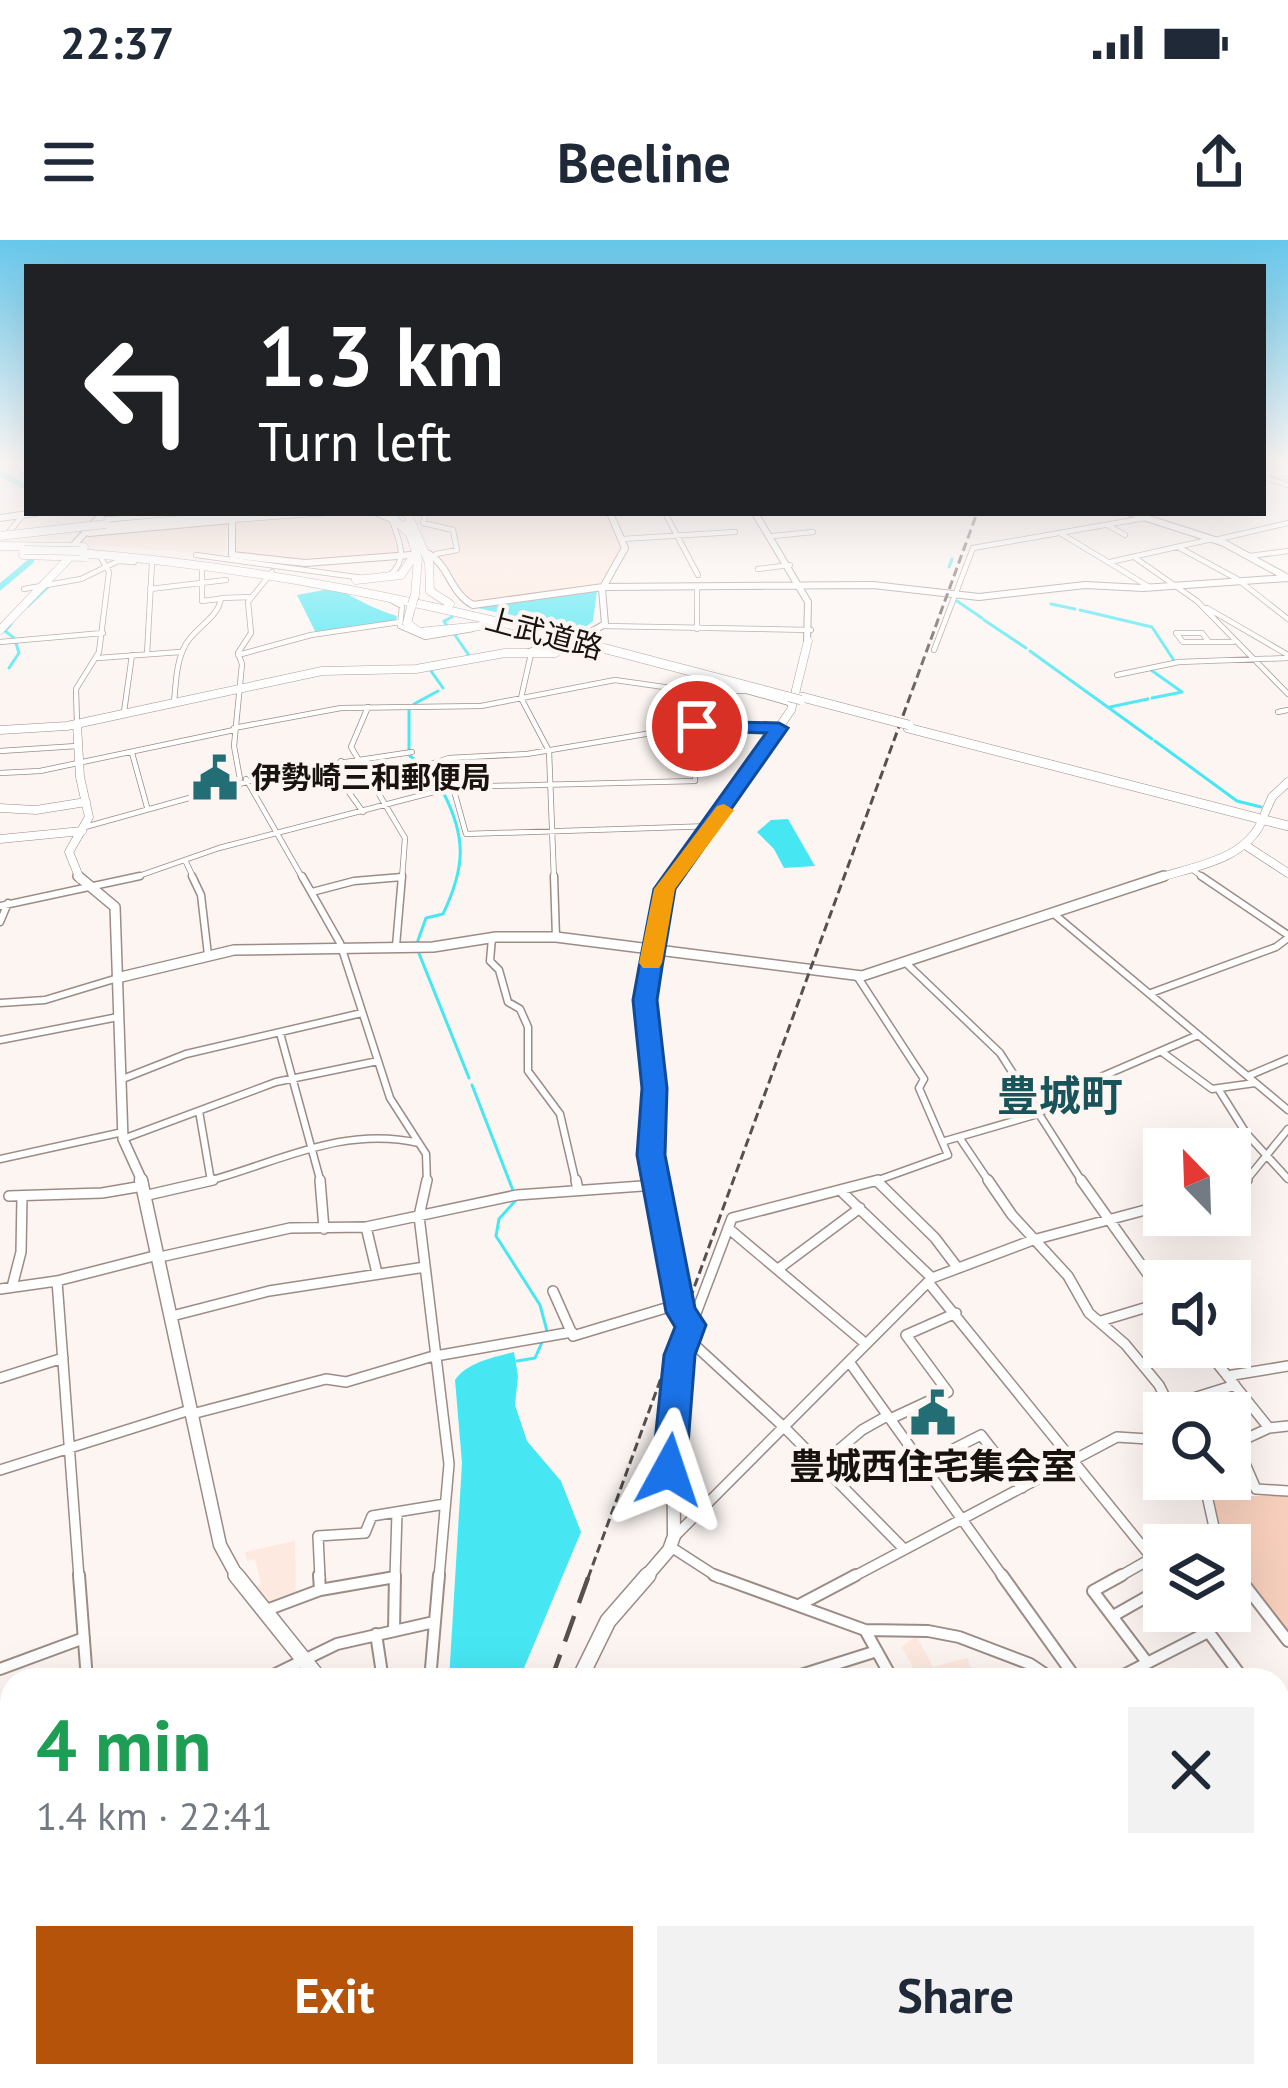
<!DOCTYPE html>
<html lang="en">
<head>
<meta charset="utf-8">
<style>
	body { margin:0; font-family:"PT Sans","Noto Sans JP",sans-serif; background:#f2f2f3; color:#1f2937; height:100vh; display:flex; flex-direction:column; font-size:45px; white-space:nowrap }
	* { box-sizing:border-box; margin:0 }
	p { font-size:39px; color:#747a83 }
	.icon { flex:none; width:66px; height:66px; fill:none; stroke:currentColor; stroke-width:2; stroke-linecap:round; stroke-linejoin:round }
	.map { position:relative; flex:1; overflow:hidden }
	.sheet { position:absolute; left:0px; top:1428px; width:1290px; height:420px; display:flex; flex-direction:column; background:#fff; border-radius:36px 36px 0 0; box-shadow:0 12px 48px #0002 }
	.sheet>* { flex:none }
	.top-card { position:absolute; left:24px; top:24px; width:1242px; height:252px; border-radius:0px; box-shadow:0 12px 48px #0002; background:#202124; color:#fff; overflow:hidden }
	.needle { width:78px; rotate:337deg }
	.controls { position:absolute; left:1143px; top:888px; display:grid; gap:24px }
	.controls a { display:grid; place-items:center; width:108px; height:108px; border-radius:0px; background:#fff; box-shadow:0 12px 48px #0002; font-size:60px }
	.pin { position:absolute; display:grid; place-items:center; width:102px; height:102px; color:#fff; margin:-51px; border:6px solid #fff; border-radius:50%; box-shadow:0 3px 12px #0007 }
	.me { position:absolute; width:132px; margin:-66px; rotate:5deg; stroke-linejoin:round; filter:drop-shadow(0 0 9px #0008) }
	.turn { display:flex; align-items:center; gap:42px; height:252px; padding:0 36px; font-size:54px }
	.turn .icon { width:156px; height:156px; stroke-width:2.5 }
	.turn b { display:block; font-size:84px; line-height:102px }
	.round { display:grid; place-items:center; flex:none; width:126px; height:126px; border-radius:0px; background:#f2f2f3 }
	.headline { display:flex; align-items:center; justify-content:space-between; height:204px; padding:0 36px }
	h1 { font-size:72px; font-weight:600; line-height:90px; color:#1e9e55 }
	.cta { display:flex; gap:24px; margin-top:auto; padding:24px 36px }
	.cta a { flex:1; height:138px; border-radius:0px; background:#b45309; color:#fff; font-size:48px; font-weight:600; line-height:138px; text-align:center }
	.cta a+a { background:#f2f2f3; color:#1f2937 }
	.status { display:flex; justify-content:space-between; align-items:center; height:84px; padding:0 60px; background:#fff; direction:ltr }
	.status svg { height:33px; fill:currentColor }
	header { display:flex; justify-content:space-between; align-items:center; height:156px; padding:0 36px; background:#fff; font-size:54px; font-weight:600 }
	.map>svg:first-child { display:block }
	.built { fill:#fee9e0 }
	.green { fill:#f7cfbc }
	.water { fill:#46e7f3 }
	.lines { fill:none; stroke-linecap:round; stroke-linejoin:round }
	.stream-far1 { stroke:#46e7f3; stroke-width:3 }
	.stream { stroke:#46e7f3; stroke-width:4.5 }
	.river { stroke:#46e7f3; stroke-width:6 }
	.street-far3-casing { stroke:#9c8c85; stroke-width:6 }
	.street-far2-casing { stroke:#9c8c85; stroke-width:9 }
	.street-far1-casing { stroke:#9c8c85; stroke-width:12 }
	.street-casing { stroke:#9c8c85; stroke-width:14 }
	.secondary-far4-casing { stroke:#9c8c85; stroke-width:8 }
	.secondary-far3-casing { stroke:#9c8c85; stroke-width:9 }
	.secondary-far2-casing { stroke:#9c8c85; stroke-width:12 }
	.secondary-far1-casing { stroke:#9c8c85; stroke-width:15 }
	.secondary-casing { stroke:#9c8c85; stroke-width:18 }
	.primary-casing { stroke:#9c8c85; stroke-width:8 }
	.highway-far1-casing { stroke:#9c8c85; stroke-width:9 }
	.highway-casing { stroke:#9c8c85; stroke-width:10 }
	.street-far3 { stroke:#fff; stroke-width:4.5 }
	.street-far2 { stroke:#fff; stroke-width:6 }
	.street-far1 { stroke:#fff; stroke-width:9 }
	.street { stroke:#fff; stroke-width:10 }
	.secondary-far4 { stroke:#fff; stroke-width:6 }
	.secondary-far3 { stroke:#fff; stroke-width:8 }
	.secondary-far2 { stroke:#fff; stroke-width:9 }
	.secondary-far1 { stroke:#fff; stroke-width:12 }
	.secondary { stroke:#fff; stroke-width:15 }
	.primary { stroke:#fff; stroke-width:6 }
	.highway-far1 { stroke:#fff; stroke-width:8 }
	.highway { stroke:#fff; stroke-width:9 }
	.rail-far1 { stroke:#57504d; stroke-width:3; stroke-dasharray:9 4.5; stroke-linecap:butt }
	.rail { stroke:#57504d; stroke-width:4.5; stroke-dasharray:27 14; stroke-linecap:butt }
	.highway-bridge-far1-casing { stroke:#9c8c85; stroke-width:9; stroke-linecap:butt }
	.highway-bridge-casing { stroke:#9c8c85; stroke-width:10; stroke-linecap:butt }
	.highway-bridge-far1 { stroke:#fff; stroke-width:8 }
	.highway-bridge { stroke:#fff; stroke-width:9 }
	.route { fill:#1a73e8; stroke:#114b97; stroke-width:3 }
	.slow { fill:#f59e0b }
	.labels { text-anchor:middle; stroke-width:9; stroke-linejoin:round; paint-order:stroke }
	.far-street-label { font-size:30px; fill:#191310; stroke:#fcf5f2 }
	.far-poi-label { font-size:30px; font-weight:bold; fill:#191310; stroke:#fcf5f2; text-anchor:start }
	.poi-label { font-size:36px; font-weight:bold; fill:#191310; stroke:#fcf5f2 }
	.quarter-label { font-size:42px; font-weight:bold; fill:#185459; stroke:#fcf5f2 }
</style>
</head>
<body>
<div class="status"><b>22:37</b><svg viewBox="0 0 49 12"><path d="M0 12V9h3v3zM5 12V6h3v6zM10 12V3h3v9zM15 12V0h3v12zM26 1h20v11H26zM47 4h2v5h-2z"/></svg></div>
<header><svg class="icon" aria-label="menu" viewBox="0 0 24 24"><path d="M4 6h16M4 12h16M4 18h16"/></svg>Beeline<svg class="icon" aria-label="share" viewBox="0 0 24 24"><path d="M12 15V3M7 8l5-5 5 5M5 13v7h14v-7"/></svg></header>
<div class="map">
<svg width="1288" height="1848" viewBox="0 0 1288 1848">
	<rect width="100%" height="100%" fill="#fcf5f2"/>
	<path class="built" d="M369 273 391 281 402 314 307 321 234 313 235 281Z
		M428 273H606L621 308 599 345 470 363 457 352 441 314 459 311 454 288 427 284 424 277Z
		M227 283 224 315 91 305 86 301 91 294Z
		M295 1301 296 1357 267 1368 254 1349 261 1343 255 1319 247 1321 245 1312Z
		M916 1395 933 1427 967 1418 977 1440H898L915 1432 902 1407Z
		M186 1836H349L343 1848H191Z"/>
	<path class="green" d="M1288 1255V1396L1230 1319V1305H1223L1221 1299 1213 1257Z"/>
	<path class="water" d="M335 348C356 358 373 369 397 376L396 381 316 393 297 355Z
		M597 351 593 381 579 392 478 368Z
		M788 579 815 626 784 628 774 609 757 592 771 580Z
		M514 1112 518 1136 515 1165 527 1201 561 1241 581 1292 519 1440H449L462 1223 455 1140C466 1123 494 1117 514 1112Z"/>
	<g class="lines">
		<path class="stream-far1" d="M949 327 952 319
			M957 361 982 378
			M1051 364 1075 369
			M28 366 48 347
			M1080 370 1152 387 1175 422
			M984 380 1026 408
			M11 384 5 391 14 398
			M447 386 444 381 452 377
			M455 395 470 417
			M1030 411 1152 499
			M9 428 19 413 16 403
			M1151 430 1182 452 1152 458
			M431 431 443 448
			M414 464 438 451
			M1110 467 1148 459
			M409 469V511
			M1155 501 1237 561 1261 567
			M410 516 446 543 443 552C467 598 465 628 443 674L426 678 417 703
			M418 711 469 838
			M472 845 514 953
			M516 960 499 979 496 996 540 1065 547 1091
			M517 1121 535 1118 543 1100"/>
		<path class="stream" d="M797 1836 802 1848"/>
		<path class="river" d="M0 234 27 247
			M0 347 31 321"/>
		<g class="street-far3-casing">
			<path id="street-far3" d="M1263 237 1288 245
				M375 273 392 280C399 302 409 318 390 335
				M426 273 423 283 453 290 457 310 436 314
				M665 273 698 335
				M101 280 183 273
				M231 280 325 273
				M1107 285 1125 295
				M1060 293 1151 348
				M773 296 813 292
				M5 297 23 275
				M622 299 735 292
				M1215 300 1288 283
				M1178 307 1237 339 1288 379
				M196 315 363 338
				M1250 316 1288 311
				M1134 317 1197 361 1288 454
				M1110 322 1212 299
				M202 327V361L219 359
				M758 329 790 325
				M697 347V389
				M24 349 81 339 118 321 134 322
				M150 349 226 340
				M391 360 402 366 400 386 425 397 473 389
				M1207 368 1288 415
				M604 386 811 390
				M488 388 554 402 524 413
				M1176 393H1202L1209 402H1183Z
				M0 402 103 393
				M1209 402H1233
				M934 410 973 308 1145 278
				M147 414 152 323
				M531 414 521 458 549 511 554 639
				M238 415 311 395 400 382
				M98 418 180 412
				M1117 435 1179 422 1288 418
				M715 442 793 464
				M174 462C176 443 176 421 186 404 196 387 219 377 221 358L251 357
				M368 467 351 507 405 598 402 639
				M124 472 132 415
				M1278 472 1288 470
				M77 484 76 449 99 412 109 332 101 318
				M234 488 341 468 481 466 615 440 692 451H747
				M0 511 77 506
				M132 513 147 567
				M341 521V541L363 572
				M428 525 449 518 527 514 693 486 779 488
				M0 533 40 531 234 490
				M240 539 234 506 242 424 238 413 251 393 248 362 272 332
				M246 539 303 639
				M453 547 466 594 712 586
				M85 587 286 531 412 512
				M186 622 194 639
				M1191 629 1206 639
				M130 639 219 608 453 547 695 541 697 486 703 469 695 452
				M379 639 402 637"/>
		</g>
		<g class="street-far2-casing">
			<path id="street-far2" d="M192 636 201 655 208 715
				M302 636 340 703 390 858 426 914 427 943
				M554 636 556 697
				M1201 636 1288 695
				M312 652 354 641 402 637
				M0 666 140 636
				M1054 674 1288 870
				M0 682 8 663
				M492 698 490 721 499 730 508 762 520 769 528 787V831L560 874 576 943
				M396 706 402 636
				M906 723 1000 813 1083 943
				M857 736 924 839 919 848 948 915 870 943
				M1151 753 1276 707 1288 698
				M0 763 45 760 121 737
				M280 793 321 943
				M0 800 118 777
				M1162 812 1212 849 1255 843
				M1248 836 1288 819
				M120 840 186 814 362 773
				M1219 850 1246 893 1288 939
				M199 871 211 941
				M123 899 276 842 378 821
				M961 900 990 943
				M945 901 1038 874 1087 843 1198 795
				M0 919 123 892
				M201 943C276 924 340 885 419 903
				M1244 943 1288 889"/>
		</g>
		<g class="street-far1-casing">
			<path id="street-far1" d="M320 940 324 989
				M427 940 419 976 449 1224 439 1338
				M576 940 578 950
				M988 940 1012 975 1068 1036 1089 1073 1125 1104 1159 1145 1173 1173
				M1081 940 1164 1057
				M877 941 935 998 957 1027
				M843 953 932 1038
				M148 955 213 940
				M9 956 102 953 143 946
				M1230 961 1247 940
				M366 987 377 1033
				M728 988 866 1104
				M160 1017 290 988 366 987 517 955 656 945
				M778 1029 860 968
				M57 1041 79 1338
				M928 1042 1164 1333
				M12 1047 21 1012 22 956
				M0 1049 57 1041 158 1015
				M553 1051 573 1096 679 1064
				M172 1076 269 1051 425 1027
				M1101 1081 1164 1062
				M692 1084 732 978 878 940
				M686 1097 786 1189 904 1309
				M1204 1107 1269 1188
				M850 1123 1004 1338
				M1227 1136 1288 1126
				M0 1138 63 1118
				M1168 1166 1235 1145
				M192 1174 326 1139 346 1142 430 1117 572 1092
				M890 1179 948 1152 906 1095 956 1073
				M1236 1203 1256 1249 1288 1251
				M1230 1206 1269 1188 1288 1186
				M821 1225 862 1190 887 1176
				M922 1225 981 1195 1022 1248
				M0 1230 190 1170
				M1213 1239 1208 1260 1218 1305
				M676 1295 932 1038 1033 1000 1164 965
				M671 1307 719 1338
				M1230 1326 1239 1338
				M320 1338 318 1296 365 1293 372 1276 445 1264
				M390 1338 395 1337
				M395 1338 397 1273
				M851 1338 1117 1197 1164 1200
				M1117 1338 1152 1318"/>
		</g>
		<g class="street-casing">
			<path id="street" d="M79 1335 87 1440
				M319 1335 320 1350
				M714 1335 865 1390 928 1391 959 1397 1030 1424 1054 1440
				M1002 1335 1077 1440
				M1122 1335 1093 1351 1146 1421
				M1237 1335 1288 1401
				M801 1364 856 1335
				M264 1371 320 1350 395 1337
				M1193 1371 1244 1440
				M1113 1376 1164 1347
				M394 1390 395 1335
				M865 1390 893 1440
				M376 1394 383 1440
				M0 1429 84 1398
				M263 1440 337 1404 434 1382
				M430 1440 439 1335
				M785 1440 877 1411
				M1114 1440 1208 1392
				M1278 1487 1288 1501
				M1278 1539 1288 1543
				M0 1569 12 1564
				M1278 1629 1288 1649
				M1278 1732 1288 1755
				M1278 1808 1288 1804
				M179 1836 184 1848
				M692 1836 696 1848
				M903 1836 958 1848
				M962 1836 964 1848
				M1137 1836 1143 1848
				M1199 1836 1204 1848
				M1253 1836 1258 1848
				M348 1848 354 1836"/>
		</g>
		<g class="secondary-far4-casing">
			<path id="secondary-far4" d="M15 222 27 233
				M1263 228H1288
				M755 273 808 362 807 404
				M1131 273 1224 303 1288 338
				M0 278 35 273
				M232 278V315L305 323 411 315
				M89 293 231 280
				M429 314C450 327 450 353 473 365L603 347 873 345 979 357 1085 345 1143 348 1288 338
				M570 404 605 384 602 349 625 308 610 273"/>
		</g>
		<g class="secondary-far3-casing">
			<path id="secondary-far3" d="M77 484 80 537 89 577 69 612 80 639
				M0 490 67 486 322 431 416 429 505 413H555L575 401
				M0 568 36 570 86 562
				M1265 573 1272 557 1288 542
				M0 599 82 591
				M1248 607 1288 633
				M674 639 791 470 808 401
				M1155 639C1194 626 1244 621 1262 581"/>
		</g>
		<g class="secondary-far2-casing">
			<path id="secondary-far2" d="M78 636 115 667 123 899 143 943
				M121 737 234 710 433 707 496 697H556L862 736 1164 636
				M656 943 651 915 655 848 645 760 660 659 676 636"/>
		</g>
		<g class="secondary-far1-casing">
			<path id="secondary-far1" d="M141 940 220 1305 238 1338
				M645 1338 669 1310 674 1296 673 1162 691 1085 681 1072 656 940"/>
		</g>
		<g class="secondary-casing">
			<path id="secondary" d="M236 1335 320 1440
				M579 1440 608 1381 648 1335
				M0 1542 12 1538
				M427 1836 428 1848"/>
		</g>
		<g class="primary-casing">
			<path id="primary" d="M72 307 103 273"/>
		</g>
		<g class="highway-far1-casing">
			<path id="highway-far1" d="M1263 232H1288
				M387 273 408 292
				M407 273 429 322 430 351 450 364
				M407 284 418 319 415 355
				M103 287 254 273
				M0 306 84 307
				M79 313C253 326 420 361 588 404
				M23 315 85 317
				M356 340 401 335 416 313
				M412 364 407 383 419 392 491 385
				M0 390 71 316"/>
		</g>
		<g class="highway-casing">
			<path id="highway" d="M576 401 789 457
				M802 457 893 481
				M908 488 1288 586"/>
		</g>
		<use href="#street-far3" class="street-far3"/>
		<use href="#street-far2" class="street-far2"/>
		<use href="#street-far1" class="street-far1"/>
		<use href="#street" class="street"/>
		<use href="#secondary-far4" class="secondary-far4"/>
		<use href="#secondary-far3" class="secondary-far3"/>
		<use href="#secondary-far2" class="secondary-far2"/>
		<use href="#secondary-far1" class="secondary-far1"/>
		<use href="#secondary" class="secondary"/>
		<use href="#primary" class="primary"/>
		<use href="#highway-far1" class="highway-far1"/>
		<use href="#highway" class="highway"/>
		<path class="rail-far1" d="M588 1338 977 273"/>
		<path class="rail" d="M551 1440 589 1335
			M367 1848 373 1836"/>
		<g class="highway-bridge-far1-casing">
			<path id="highway-bridge-far1" d="M0 296 106 284
				M24 310 80 311
				M412 364 415 355"/>
		</g>
		<g class="highway-bridge-casing">
			<path id="highway-bridge" d="M789 457 801 460
				M893 481 909 485"/>
		</g>
		<use href="#highway-bridge-far1" class="highway-bridge-far1"/>
		<use href="#highway-bridge" class="highway-bridge"/>
	</g>
	<linearGradient id="sky" x2="0" y2="1"><stop stop-color="#67c8ec"/><stop offset="0.46" stop-color="#fefaf9"/><stop offset="1" stop-color="#fefaf9" stop-opacity="0"/></linearGradient>
	<rect width="1288" height="480" fill="url(#sky)"/>
	<path class="route" d="M697 481 779 483 788 488 675 649 662 727 657 760 667 848 665 915 695 1068 706 1085 695 1115 686 1230 681 1241 669 1245 657 1241 652 1230 664 1115 675 1087 666 1072 637 915 642 848 633 760 639 727 654 649 766 493 690 490V482Z"/>
	<path class="slow" d="M724 564 734 570 675 649 662 723 659 728H643L639 723 654 649 717 566Z"/>
	<defs>
		<g id="civic-bare" transform="scale(3.6)"><path d="M-.6-6.5H3V-4.5H.6V-3L4-1V1h2V6H-6V1h2V-1L-.6-3ZM-1.2 2.5V6h2.4V2.5Z" fill="#236e74" stroke="#fcf5f2" stroke-width="2.5" paint-order="stroke"/></g>
	</defs>
	<g fill-rule="evenodd">
		<use href="#civic-bare" x="215" y="538"/>
		<use href="#civic-bare" x="933" y="1173"/>
	</g>
	<g class="labels">
		<g class="far-street-label">
			<text transform="translate(544 394) rotate(15)" y="10">上武道路</text>
		</g>
		<g class="far-poi-label">
			<text x="251" y="548">伊勢崎三和郵便局</text>
		</g>
		<g class="poi-label">
			<text x="933" y="1239">豊城西住宅集会室</text>
		</g>
		<g class="quarter-label">
			<text x="1060" y="871">豊城町</text>
		</g>
	</g>
</svg>
<div class="controls">
<a><svg class="needle" viewBox="-14 -14 28 28"><path d="M0-13l5 13h-10z" fill="#e53935"/><path d="M0 13l5-13h-10z" fill="#747a83"/></svg></a>
<a><svg class="icon" aria-label="sound" viewBox="0 0 24 24"><path d="M4 9h4l5-4v14l-5-4H4zM17 9q2 3 0 6"/></svg></a>
<a><svg class="icon" aria-label="search" viewBox="0 0 24 24"><circle cx="10" cy="10" r="6"/><path d="M15 15l6 6"/></svg></a>
<a><svg class="icon" aria-label="layers" viewBox="0 0 24 24"><path d="M12 4l9 5-9 5-9-5zM3 14l9 5 9-5"/></svg></a>
</div>
<div class="pin" style="left:697px;top:486px;background:#d93025"><svg class="icon" aria-label="arrive" viewBox="0 0 24 24"><path d="M6 21V4h12l-3 4 3 4H6"/></svg></div>
<svg class="me" style="left:669px;top:1230px" viewBox="-20 -20 40 40"><path d="M0-17L14 15 0 8-14 15z" fill="#1a73e8" stroke="#fff" stroke-width="4"/></svg>
<div class="top-card">
<div class="turn"><svg class="icon" aria-label="left" viewBox="0 0 24 24"><path d="M17 20v-9H6M10 6l-5 5 5 5"/></svg><div><b>1.3 km</b>Turn left</div></div>
</div>
<section class="sheet">
<div class="headline"><div><h1>4 min</h1><p>1.4 km · 22:41</p></div><a class="round"><svg class="icon" aria-label="close" viewBox="0 0 24 24"><path d="M6 6l12 12M18 6L6 18"/></svg></a></div>
<div class="cta"><a>Exit</a><a>Share</a></div>
</section>
</div>
</body>
</html>
